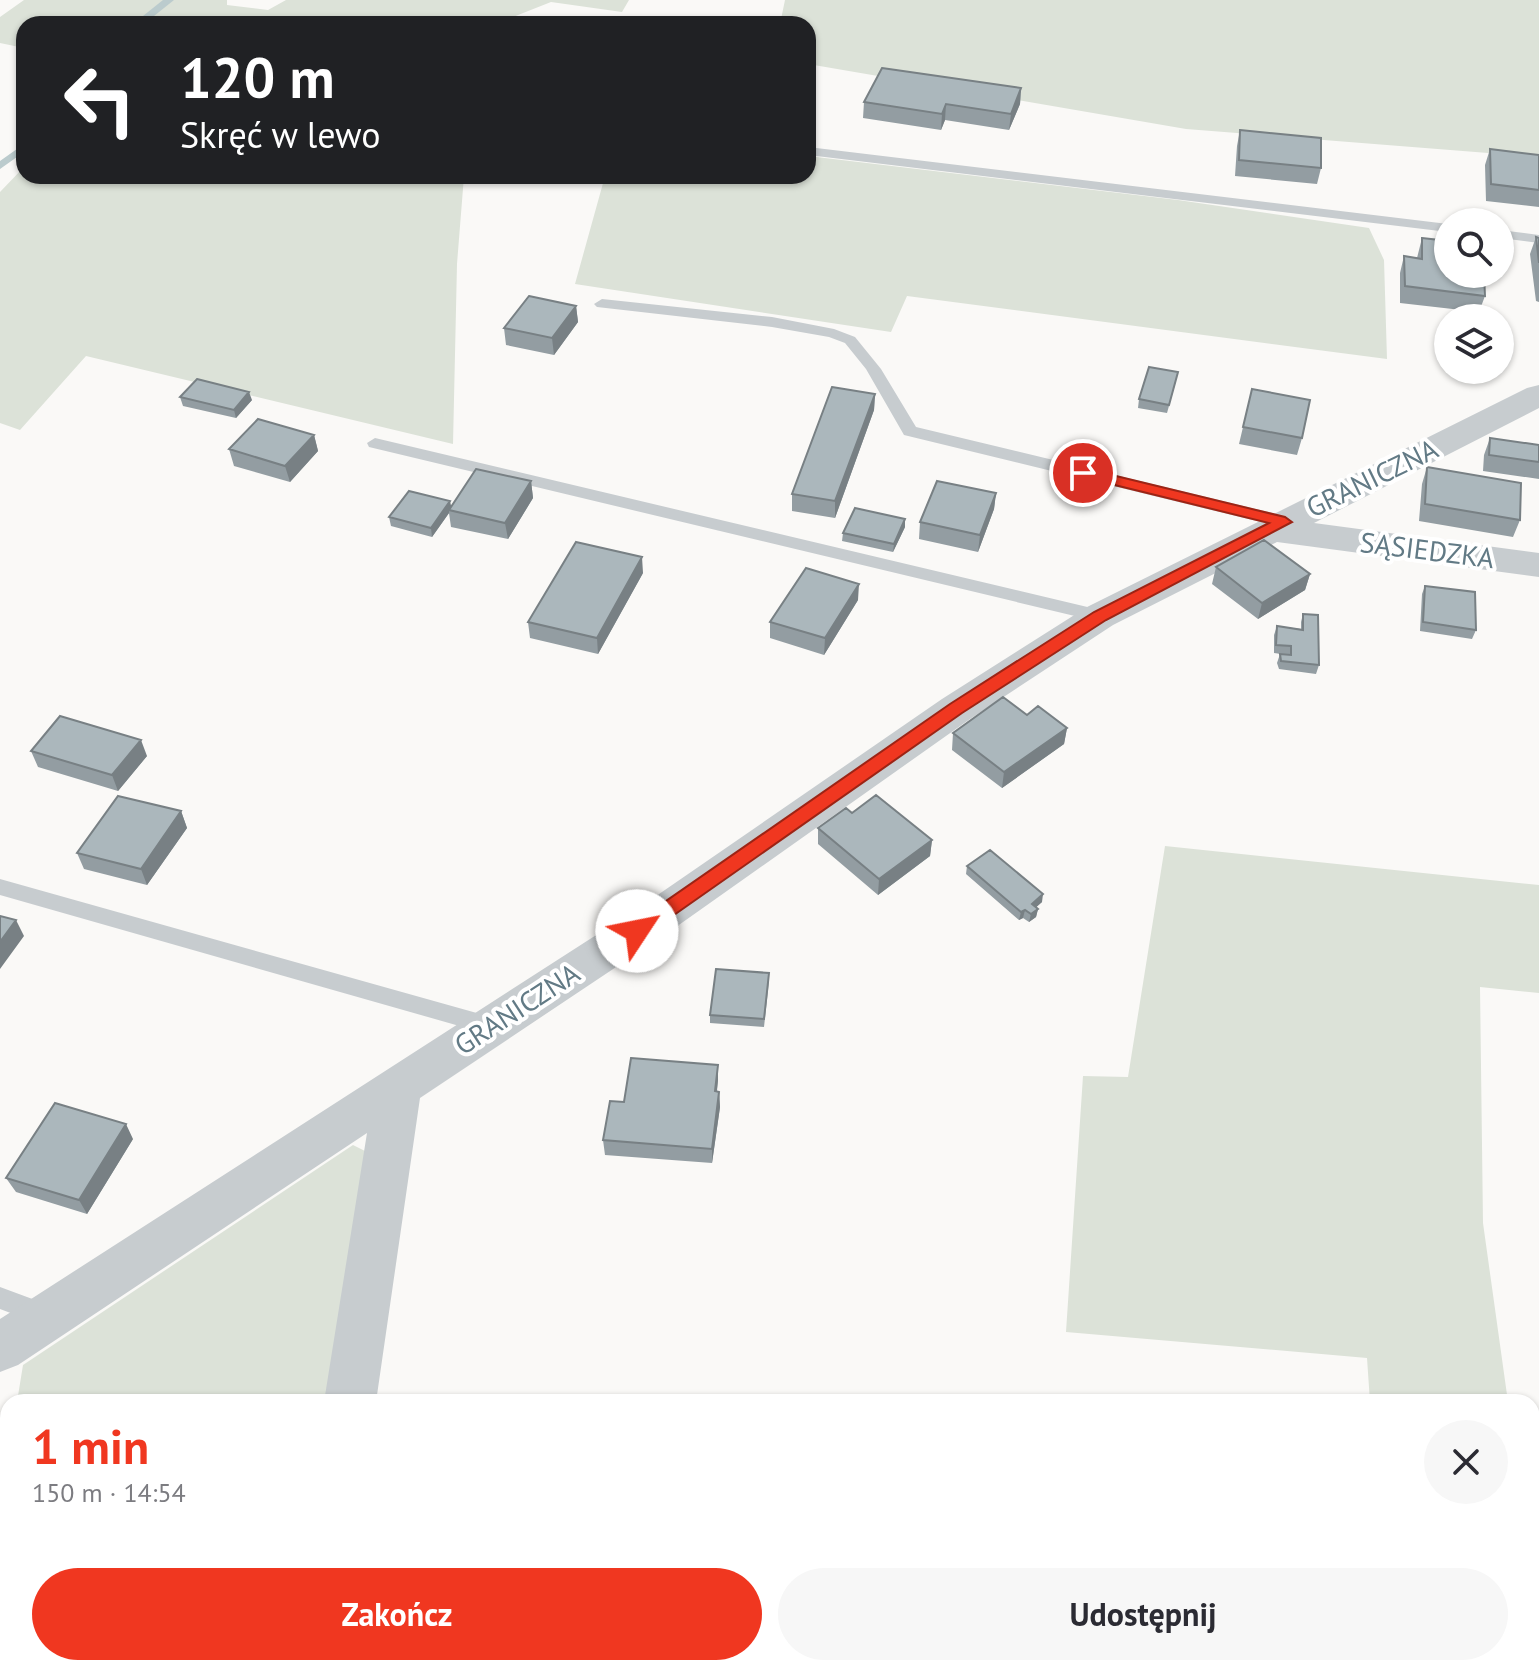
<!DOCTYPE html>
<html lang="pl">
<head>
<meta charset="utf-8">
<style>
	body { margin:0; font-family:"PT Sans",sans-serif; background:#f7f7f7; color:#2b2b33; height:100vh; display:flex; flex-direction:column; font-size:30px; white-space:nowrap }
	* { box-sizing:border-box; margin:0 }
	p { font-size:26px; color:#7c7c81 }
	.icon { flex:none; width:44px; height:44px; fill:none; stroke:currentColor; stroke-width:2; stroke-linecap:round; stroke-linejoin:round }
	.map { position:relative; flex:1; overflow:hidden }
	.details { position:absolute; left:0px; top:1394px; width:1540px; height:282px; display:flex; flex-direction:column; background:#fff; border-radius:24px 24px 0 0; box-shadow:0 2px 6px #0004 }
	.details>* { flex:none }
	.hud { position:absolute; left:16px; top:16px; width:800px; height:168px; border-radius:24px; box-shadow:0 2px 6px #0004; background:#202124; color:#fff; overflow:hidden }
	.fabs { position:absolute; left:1434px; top:208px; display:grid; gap:16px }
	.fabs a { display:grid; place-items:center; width:80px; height:80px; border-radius:50%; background:#fff; box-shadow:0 2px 6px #0004; font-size:40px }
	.pin { position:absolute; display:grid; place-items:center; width:68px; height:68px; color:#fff; margin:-34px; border:4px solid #fff; border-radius:50%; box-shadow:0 2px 8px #0007 }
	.me { position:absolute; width:88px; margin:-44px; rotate:56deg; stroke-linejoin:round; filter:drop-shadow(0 0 6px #0008) }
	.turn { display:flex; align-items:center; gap:28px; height:168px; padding:0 32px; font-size:36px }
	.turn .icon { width:104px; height:104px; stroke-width:2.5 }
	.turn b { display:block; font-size:56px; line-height:68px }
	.round { display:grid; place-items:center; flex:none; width:84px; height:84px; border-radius:42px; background:#f7f7f7 }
	.headline { display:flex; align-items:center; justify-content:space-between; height:136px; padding:0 32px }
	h1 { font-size:48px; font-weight:700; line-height:60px; color:#f03720 }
	.button { display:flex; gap:16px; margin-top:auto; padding:16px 32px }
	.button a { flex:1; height:92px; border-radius:48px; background:#f03720; color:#fff; font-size:32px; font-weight:700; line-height:92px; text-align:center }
	.button a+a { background:#f7f7f7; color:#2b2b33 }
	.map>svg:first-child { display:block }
	.green { fill:#dce2d8 }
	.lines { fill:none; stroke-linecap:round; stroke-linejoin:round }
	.stream { fill:#bbcbcd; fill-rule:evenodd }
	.service { fill:#c7cccf; fill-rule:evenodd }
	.minor { fill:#c7cccf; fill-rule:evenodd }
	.wall { fill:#939da2 }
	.shaded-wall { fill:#788084 }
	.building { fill:#abb7bc; stroke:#788084; stroke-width:2 }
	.route { fill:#f03720; stroke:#9c2415; stroke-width:2 }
	.labels { text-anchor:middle; stroke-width:8; stroke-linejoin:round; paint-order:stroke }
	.street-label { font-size:28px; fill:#627a85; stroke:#fff }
</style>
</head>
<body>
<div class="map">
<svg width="1539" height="1675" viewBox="0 0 1539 1675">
	<rect width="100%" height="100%" fill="#faf9f7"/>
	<path class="green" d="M24 0H227V5L268 10 286 0H629L622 12 551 2 495 24H24V48L0 43V17Z
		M785 0H1539V157L1186 129 808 64V24H780Z
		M808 156 1178 200 1369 228 1384 260 1387 359 907 296 891 332 575 284 605 176H808Z
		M24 167V176H464L457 264 453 444 86 356 20 430 0 423V192Z
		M1165 846 1539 885V993L1480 987 1483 1223 1508 1402H1370L1367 1358 1066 1332 1083 1076 1128 1077Z
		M353 1145 371 1154 332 1402H17L23 1365Z
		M8 1453V1557H0V1499Z
		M1532 1569 1539 1619V1675H1391L1390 1668H1532Z"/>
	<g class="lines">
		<path class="stream" d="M163 0H174L144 24H133Z
			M24 144V152L0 169V161Z"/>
		<path class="service" d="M808 147 1448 224V232L808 155Z
			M1500 230 1539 235V243L1500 238Z
			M602 299 772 317 834 329 855 337 881 369 916 427 1285 516 1294 522 1285 528 904 435 866 369 845 343 829 337 772 327 597 307 594 304Z
			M375 438 1100 610 1109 616 1100 622 369 447 367 443Z
			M0 879 491 1017 499 1020 502 1026 499 1032 491 1035 0 895Z
			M0 1287 54 1307 57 1315 54 1323 45 1326 0 1309Z"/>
		<path class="minor" d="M1539 385V408L1314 523 1539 553V577L1277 542 1113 625 970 719 676 927 420 1098 376 1402H324L367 1133 18 1365 0 1372V1319L646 903 942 699 1087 607 1527 388Z
			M281 1668H339L338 1675H280Z"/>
	</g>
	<path class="wall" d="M1021 88 1020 104 1009 130 945 120 941 130 863 118 864 102Z
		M1240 130 1321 168 1317 184 1235 176 1237 146Z
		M1490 149 1539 155V207L1486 201 1485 165Z
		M498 176H555L551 182Z
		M1536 237 1539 238V302L1536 301 1530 254Z
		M1422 238 1485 296 1479 312 1400 303V273L1404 256 1417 258Z
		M576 306 578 322 554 355 506 345 504 328Z
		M1176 381 1167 413 1138 408 1139 399Z
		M1252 389 1302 438 1297 455 1239 444Z
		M875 394 874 410 835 518 792 511V494Z
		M180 397 252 400 236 418 183 406Z
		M314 435 318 451 290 482 234 466 229 449Z
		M1490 438 1539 445V479L1483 471 1484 455Z
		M1427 467 1520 520 1513 537 1419 521 1422 484Z
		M531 481 533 498 508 539 451 527 449 513 432 537 391 526 389 517 451 507Z
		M996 493 994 509 978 552 919 539 920 522Z
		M905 527 893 552 842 541 843 533Z
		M1216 567 1310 574 1305 590 1258 619 1212 584Z
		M643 573 598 654 530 638 528 622Z
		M1425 586 1476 630 1472 639 1420 631 1422 594Z
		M858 600 824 655 770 638V622Z
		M1303 614 1319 665 1316 674 1279 669 1277 663 1280 654 1288 655 1274 653V635L1277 626 1301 629V622Z
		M1027 715 1067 728 1064 744 1002 788 952 750 953 733Z
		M31 751 147 756 118 791 38 767Z
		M181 811 187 828 147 885 84 869 77 853Z
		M852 813 932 840 930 856 878 895 818 844V828Z
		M967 866 1042 902 1036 907 1038 909 1036 917 1029 922 1023 918 1019 920 966 874Z
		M769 981 764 1027 710 1023V1015Z
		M718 1080 717 1091 719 1092 720 1107 712 1163 605 1155 603 1140 624 1102Z
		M133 1139 87 1214 16 1192 6 1178Z
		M1107 1668H1217V1675H1107Z"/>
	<path class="shaded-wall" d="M1021 88 1020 104 1009 130 1011 114Z
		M946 104 945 120 941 130 942 114Z
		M576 306 578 322 554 355 552 338Z
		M249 392 252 400 236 418 234 410Z
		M875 394 874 410 835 518V501Z
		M314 435 318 451 290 482 285 466Z
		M531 481 533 498 508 539 505 523Z
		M996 493 994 509 978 552 980 535Z
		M450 501 452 510H449V513L432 537 431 528Z
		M905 519V527L893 552 894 544Z
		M642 557 643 573 598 654 597 638Z
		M1310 574 1305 590 1258 619 1262 603Z
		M859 584 858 600 824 655 825 638Z
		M1067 728 1064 744 1002 788 1004 772Z
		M141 740 147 756 118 791 112 775Z
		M181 811 187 828 147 885 141 869Z
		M932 840 930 856 878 895 879 879Z
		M1043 894 1042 902 1031 912 1032 904Z
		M1038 909 1036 917 1029 922 1031 914Z
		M1025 910 1023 918 1019 920 1021 912Z
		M16 920 24 936 0 969V942Z
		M718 1065V1080L715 1106V1091Z
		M719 1092 720 1107 712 1163V1149Z
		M126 1124 133 1139 87 1214 79 1200Z
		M33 1668H46L45 1675H32Z"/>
	<path class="building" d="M882 68 1021 88 1011 114 946 104 942 114 864 102Z
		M1240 130 1321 138V168L1239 160Z
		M1490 149 1539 155V190L1491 184Z
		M1536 237 1539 238V263Z
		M1422 238 1448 241V274H1484L1485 296 1405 286 1404 256 1422 259Z
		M529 296 576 306 552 338 504 328Z
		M1149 367 1178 372 1169 405 1139 399Z
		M197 379 249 392 234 410 180 397Z
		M832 387 875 394 835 501 792 494Z
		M1252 389 1310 400 1302 438 1243 427Z
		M258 419 314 435 285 466 229 449Z
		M1490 438 1539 445V462L1489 455Z
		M1427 467 1521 483 1520 520 1425 504Z
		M476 469 531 481 505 523 449 510Z
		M937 481 996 493 980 535 920 522Z
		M409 491 450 501 431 528 389 517Z
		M855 508 905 519 894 544 843 533Z
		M1264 540 1310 574 1262 603 1216 567Z
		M576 542 642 557 597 638 528 622Z
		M806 568 859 584 825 638 770 622Z
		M1425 586 1475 592 1476 630 1423 622Z
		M1303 614 1318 615 1319 665 1281 661 1280 654 1291 655V646L1276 645 1277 626 1303 630Z
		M1003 697 1027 715 1038 706 1067 728 1004 772 953 733Z
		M60 716 141 740 112 775 31 751Z
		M876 795 932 840 879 879 818 828 846 808 852 813Z
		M118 796 181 811 141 869 77 853Z
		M990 850 1043 894 1032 904 1038 909 1031 914 1025 910 1021 912 967 866Z
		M0 916 16 920 0 942Z
		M716 969 769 973 764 1019 710 1015Z
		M631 1058 718 1065 715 1091 719 1092 712 1149 603 1140 610 1101 624 1102Z
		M55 1103 126 1124 79 1200 6 1178Z
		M0 1647H8V1668H33L32 1675H0Z
		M1111 1668H1217V1675H1110Z"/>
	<path class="route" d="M1083 468 1285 517 1292 522 1106 620 962 713 644 936H630L628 931 630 926 950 704 1094 612 1269 523 1078 476 1075 473Z"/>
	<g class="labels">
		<g class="street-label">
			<text transform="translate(1372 478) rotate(-26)" y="10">GRANICZNA</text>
			<text transform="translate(1427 550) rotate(7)" y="10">SĄSIEDZKA</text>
			<text transform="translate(517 1009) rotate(-33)" y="10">GRANICZNA</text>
		</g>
	</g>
</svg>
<div class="fabs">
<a><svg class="icon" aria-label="search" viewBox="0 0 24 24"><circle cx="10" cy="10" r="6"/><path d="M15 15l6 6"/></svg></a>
<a><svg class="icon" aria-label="layers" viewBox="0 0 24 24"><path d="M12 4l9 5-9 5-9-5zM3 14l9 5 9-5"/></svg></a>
</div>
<div class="pin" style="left:1083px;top:473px;background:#d93025"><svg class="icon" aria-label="arrive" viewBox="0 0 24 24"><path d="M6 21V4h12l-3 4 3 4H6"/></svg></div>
<svg class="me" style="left:637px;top:931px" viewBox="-20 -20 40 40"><circle r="19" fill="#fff"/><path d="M0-13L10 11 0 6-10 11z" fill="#f03720"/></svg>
<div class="hud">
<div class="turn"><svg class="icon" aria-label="left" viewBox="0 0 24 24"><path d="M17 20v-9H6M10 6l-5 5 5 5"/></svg><div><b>120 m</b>Skręć w lewo</div></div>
</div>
<section class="details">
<div class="headline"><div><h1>1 min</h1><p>150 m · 14:54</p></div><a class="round"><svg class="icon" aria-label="close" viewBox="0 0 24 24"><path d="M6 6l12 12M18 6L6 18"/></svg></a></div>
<div class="button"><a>Zakończ</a><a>Udostępnij</a></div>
</section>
</div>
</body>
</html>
